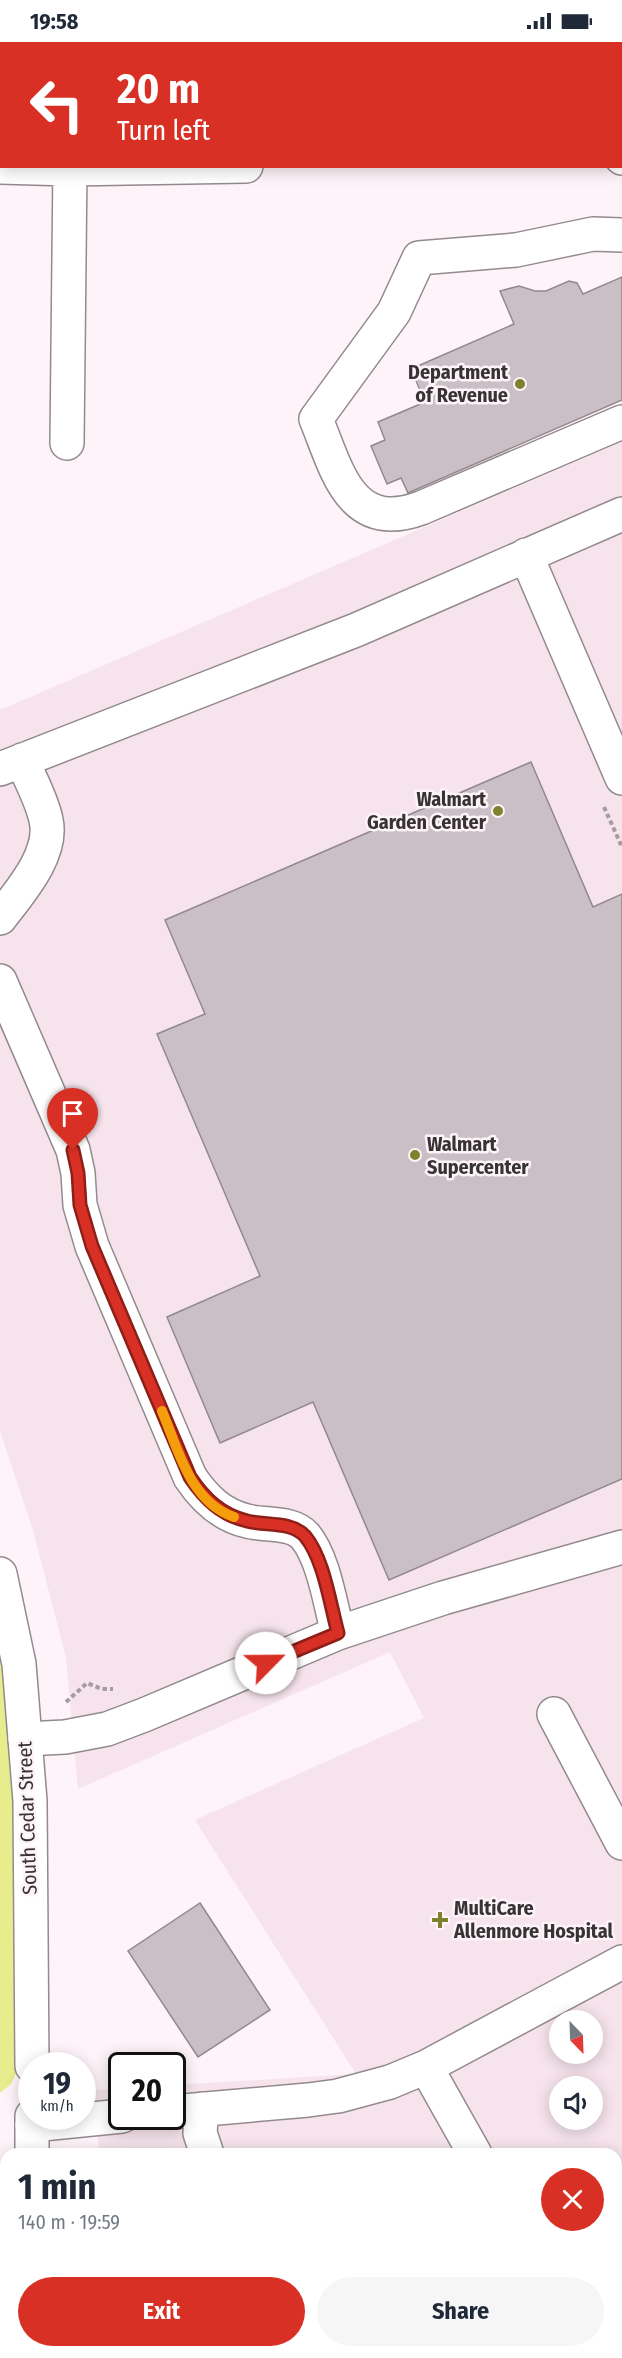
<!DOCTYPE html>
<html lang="en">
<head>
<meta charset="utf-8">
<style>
	body { margin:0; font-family:"Fira Sans Condensed",sans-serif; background:#f6f6f7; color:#1f2937; height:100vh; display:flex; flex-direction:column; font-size:22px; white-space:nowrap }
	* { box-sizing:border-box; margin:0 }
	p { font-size:20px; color:#747a83 }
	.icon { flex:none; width:33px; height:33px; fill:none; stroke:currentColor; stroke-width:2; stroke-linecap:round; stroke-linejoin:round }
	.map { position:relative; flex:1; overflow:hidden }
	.details { position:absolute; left:0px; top:2106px; width:622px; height:210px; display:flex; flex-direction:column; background:#fff; border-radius:18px 18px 0 0; box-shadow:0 3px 15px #0003 }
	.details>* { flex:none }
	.top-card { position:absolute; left:0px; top:0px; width:622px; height:126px; box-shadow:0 3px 15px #0003; background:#d93025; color:#fff; overflow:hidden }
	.needle { width:39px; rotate:157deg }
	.fabs { position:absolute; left:549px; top:1968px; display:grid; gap:12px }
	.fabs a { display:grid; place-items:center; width:54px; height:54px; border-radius:50%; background:#fff; box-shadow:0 3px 15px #0003; font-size:30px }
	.speed { position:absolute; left:18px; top:2010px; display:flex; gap:12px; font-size:30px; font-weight:700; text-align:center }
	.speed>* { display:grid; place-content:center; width:78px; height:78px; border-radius:50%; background:#fff; box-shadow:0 3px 15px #0003; line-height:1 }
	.speed small { font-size:15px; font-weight:400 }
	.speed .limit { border:3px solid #111; border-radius:9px; background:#fff; color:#111 }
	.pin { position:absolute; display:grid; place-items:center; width:51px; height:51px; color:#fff; margin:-62px -26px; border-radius:50% 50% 50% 0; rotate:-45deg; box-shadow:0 0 6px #0007 }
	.pin .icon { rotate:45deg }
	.me { position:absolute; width:66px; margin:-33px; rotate:67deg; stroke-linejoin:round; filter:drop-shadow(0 0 4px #0008) }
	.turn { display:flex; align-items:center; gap:21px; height:126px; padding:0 18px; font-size:27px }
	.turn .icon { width:78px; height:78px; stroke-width:2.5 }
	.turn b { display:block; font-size:42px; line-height:51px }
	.round { display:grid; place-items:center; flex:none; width:63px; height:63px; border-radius:32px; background:#f6f6f7 }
	.head { display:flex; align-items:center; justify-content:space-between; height:102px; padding:0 18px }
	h1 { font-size:36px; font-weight:700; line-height:45px }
	.action { display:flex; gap:12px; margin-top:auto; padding:12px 18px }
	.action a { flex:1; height:69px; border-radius:36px; background:#d93025; color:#fff; font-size:24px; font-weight:700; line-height:69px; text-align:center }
	.action a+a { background:#f6f6f7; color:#1f2937 }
	.status { display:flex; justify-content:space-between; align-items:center; height:42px; padding:0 30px; background:#fff; direction:ltr }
	.status svg { height:16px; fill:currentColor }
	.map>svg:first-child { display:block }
	.built { fill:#f6e3ec; fill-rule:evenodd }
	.green { fill:#e7ed8c }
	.building { fill:#cabfc5; stroke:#92888d; stroke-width:1.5 }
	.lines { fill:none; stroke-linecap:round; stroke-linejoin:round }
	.minor-casing { stroke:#938a8e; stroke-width:36 }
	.major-casing { stroke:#938a8e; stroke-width:36 }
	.path { stroke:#a49ca0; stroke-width:4; stroke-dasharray:4.5 3; stroke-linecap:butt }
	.minor { stroke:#fff; stroke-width:33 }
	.major { stroke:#fff; stroke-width:33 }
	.route-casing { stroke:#8d1f18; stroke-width:15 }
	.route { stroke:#d93025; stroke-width:10 }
	.slow { stroke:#f59e0b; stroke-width:10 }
	.poi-dot { fill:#7f822c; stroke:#fef3f8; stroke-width:2 }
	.labels { text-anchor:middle; stroke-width:5; stroke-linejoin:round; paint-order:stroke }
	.poi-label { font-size:20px; font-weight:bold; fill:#373335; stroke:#fef3f8; text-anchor:end }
	.street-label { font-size:20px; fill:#373335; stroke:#fef3f8 }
</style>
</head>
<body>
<div class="status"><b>19:58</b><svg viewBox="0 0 49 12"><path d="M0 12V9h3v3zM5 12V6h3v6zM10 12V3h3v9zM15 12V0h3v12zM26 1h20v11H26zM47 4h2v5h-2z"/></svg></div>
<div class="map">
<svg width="622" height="2316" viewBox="0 0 622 2316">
	<rect width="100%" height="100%" fill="#fef3f8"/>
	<path class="built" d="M0 0H622V116L621 2H2L0 125Z
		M622 400V2316H125L123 2310H616V2112H99L95 2048 121 2047 122 2074H172L173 2043 356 2032 195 1778 424 1676 390 1610 78 1747 66 1616 33 1488 0 1389V668ZM560 1978H592V2012H560ZM560 2044H592V2078H560Z"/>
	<path class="green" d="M0 1532 31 2000 11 2042 0 2051Z"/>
	<path class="building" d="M337 0H372L366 2Z
		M487 0H516L509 2Z
		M567 0H622V51L621 2Z
		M622 235V358L408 451 401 436 387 442 371 404 385 398 378 380 425 360 411 327 514 282 500 249 519 244 535 249H546L569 239 577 241 583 252Z
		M531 720 593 865 622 852V1437L389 1538 313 1360 220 1401 167 1275 260 1234 157 992 205 972 165 878Z
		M200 1861 270 1968 198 2015 128 1909Z
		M622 2261V2316H529L539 2310H616V2264Z"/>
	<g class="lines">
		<g class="minor-casing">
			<path id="minor" d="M63 0V2
				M232 0 236 2
				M621 115 622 116
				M0 125 69 127 246 124
				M622 193 593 192 516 208 419 216 394 270 316 377C337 428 350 492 421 466L622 380
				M67 401 70 124
				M526 513 622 736
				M0 727 356 588 622 472
				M0 876C19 851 54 812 46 778 42 758 30 737 22 718
				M0 939 73 1108 78 1131 80 1163 92 1204 190 1435C204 1456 221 1473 247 1479 265 1484 291 1479 305 1494 324 1517 330 1562 338 1591
				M554 1672 622 1801
				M25 1697 65 1695 107 1687 144 1673 338 1591 443 1556 622 1505
				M426 2025 475 2112
				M202 2067 200 2091 207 2112
				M172 2070 308 2058 338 2054 390 2040 426 2025 622 1920
				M32 2083 122 2074
				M616 2161 622 2152
				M311 2310 314 2316
				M395 2316 405 2310"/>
		</g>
		<g class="major-casing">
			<path id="major" d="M0 1532 19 1622 30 1759 32 2024
				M32 2112V2074
				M46 2310 47 2316"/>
		</g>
		<path class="path" d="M604 765 622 805
			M66 1660 87 1641 102 1647H113"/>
		<use href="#minor" class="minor"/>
		<use href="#major" class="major"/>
	</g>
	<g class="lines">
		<g class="route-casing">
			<path id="route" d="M73 1108 78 1131 80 1163 92 1204 190 1435C204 1456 221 1473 247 1479 265 1484 291 1479 305 1494 324 1517 330 1562 338 1591L266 1621"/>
		</g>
		<use href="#route" class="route"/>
		<path class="slow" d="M162 1369C178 1407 190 1460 234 1475"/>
	</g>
	<g class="poi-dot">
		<circle cx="520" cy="342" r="6"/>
		<circle cx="498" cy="769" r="6"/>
		<circle cx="415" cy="1113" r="6"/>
		<path d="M437 1869h6v6h6v6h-6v6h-6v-6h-6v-6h6z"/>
	</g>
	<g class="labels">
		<g class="poi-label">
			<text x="508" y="337">Department<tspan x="508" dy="23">of Revenue</tspan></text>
			<text x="486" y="764">Walmart<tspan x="486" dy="23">Garden Center</tspan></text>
			<text x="427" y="1109" text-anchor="start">Walmart<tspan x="427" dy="23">Supercenter</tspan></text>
			<text x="454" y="1873" text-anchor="start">MultiCare<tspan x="454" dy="23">Allenmore Hospital</tspan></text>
		</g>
		<g class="street-label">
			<text transform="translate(27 1776) rotate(-92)" y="7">South Cedar Street</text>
		</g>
	</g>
</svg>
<div class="fabs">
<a><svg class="needle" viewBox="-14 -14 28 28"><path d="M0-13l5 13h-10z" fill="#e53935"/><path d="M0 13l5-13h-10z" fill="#747a83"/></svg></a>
<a><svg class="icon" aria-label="sound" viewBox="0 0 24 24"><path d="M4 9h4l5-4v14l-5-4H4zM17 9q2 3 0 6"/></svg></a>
</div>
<div class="speed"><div>19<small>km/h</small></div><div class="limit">20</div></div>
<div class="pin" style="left:73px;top:1108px;background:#d93025"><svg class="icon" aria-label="arrive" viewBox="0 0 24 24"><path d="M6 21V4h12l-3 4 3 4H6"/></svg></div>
<svg class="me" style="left:266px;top:1621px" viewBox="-20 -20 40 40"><circle r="19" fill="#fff"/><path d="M0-13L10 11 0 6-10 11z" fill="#d93025"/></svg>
<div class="top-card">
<div class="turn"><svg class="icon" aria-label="left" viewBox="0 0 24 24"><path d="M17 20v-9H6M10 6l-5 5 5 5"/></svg><div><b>20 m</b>Turn left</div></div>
</div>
<section class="details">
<div class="head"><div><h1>1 min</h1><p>140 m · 19:59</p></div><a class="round" style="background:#d93025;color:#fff"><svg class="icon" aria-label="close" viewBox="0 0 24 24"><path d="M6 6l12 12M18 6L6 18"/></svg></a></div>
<div class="action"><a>Exit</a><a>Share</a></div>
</section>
</div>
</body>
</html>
